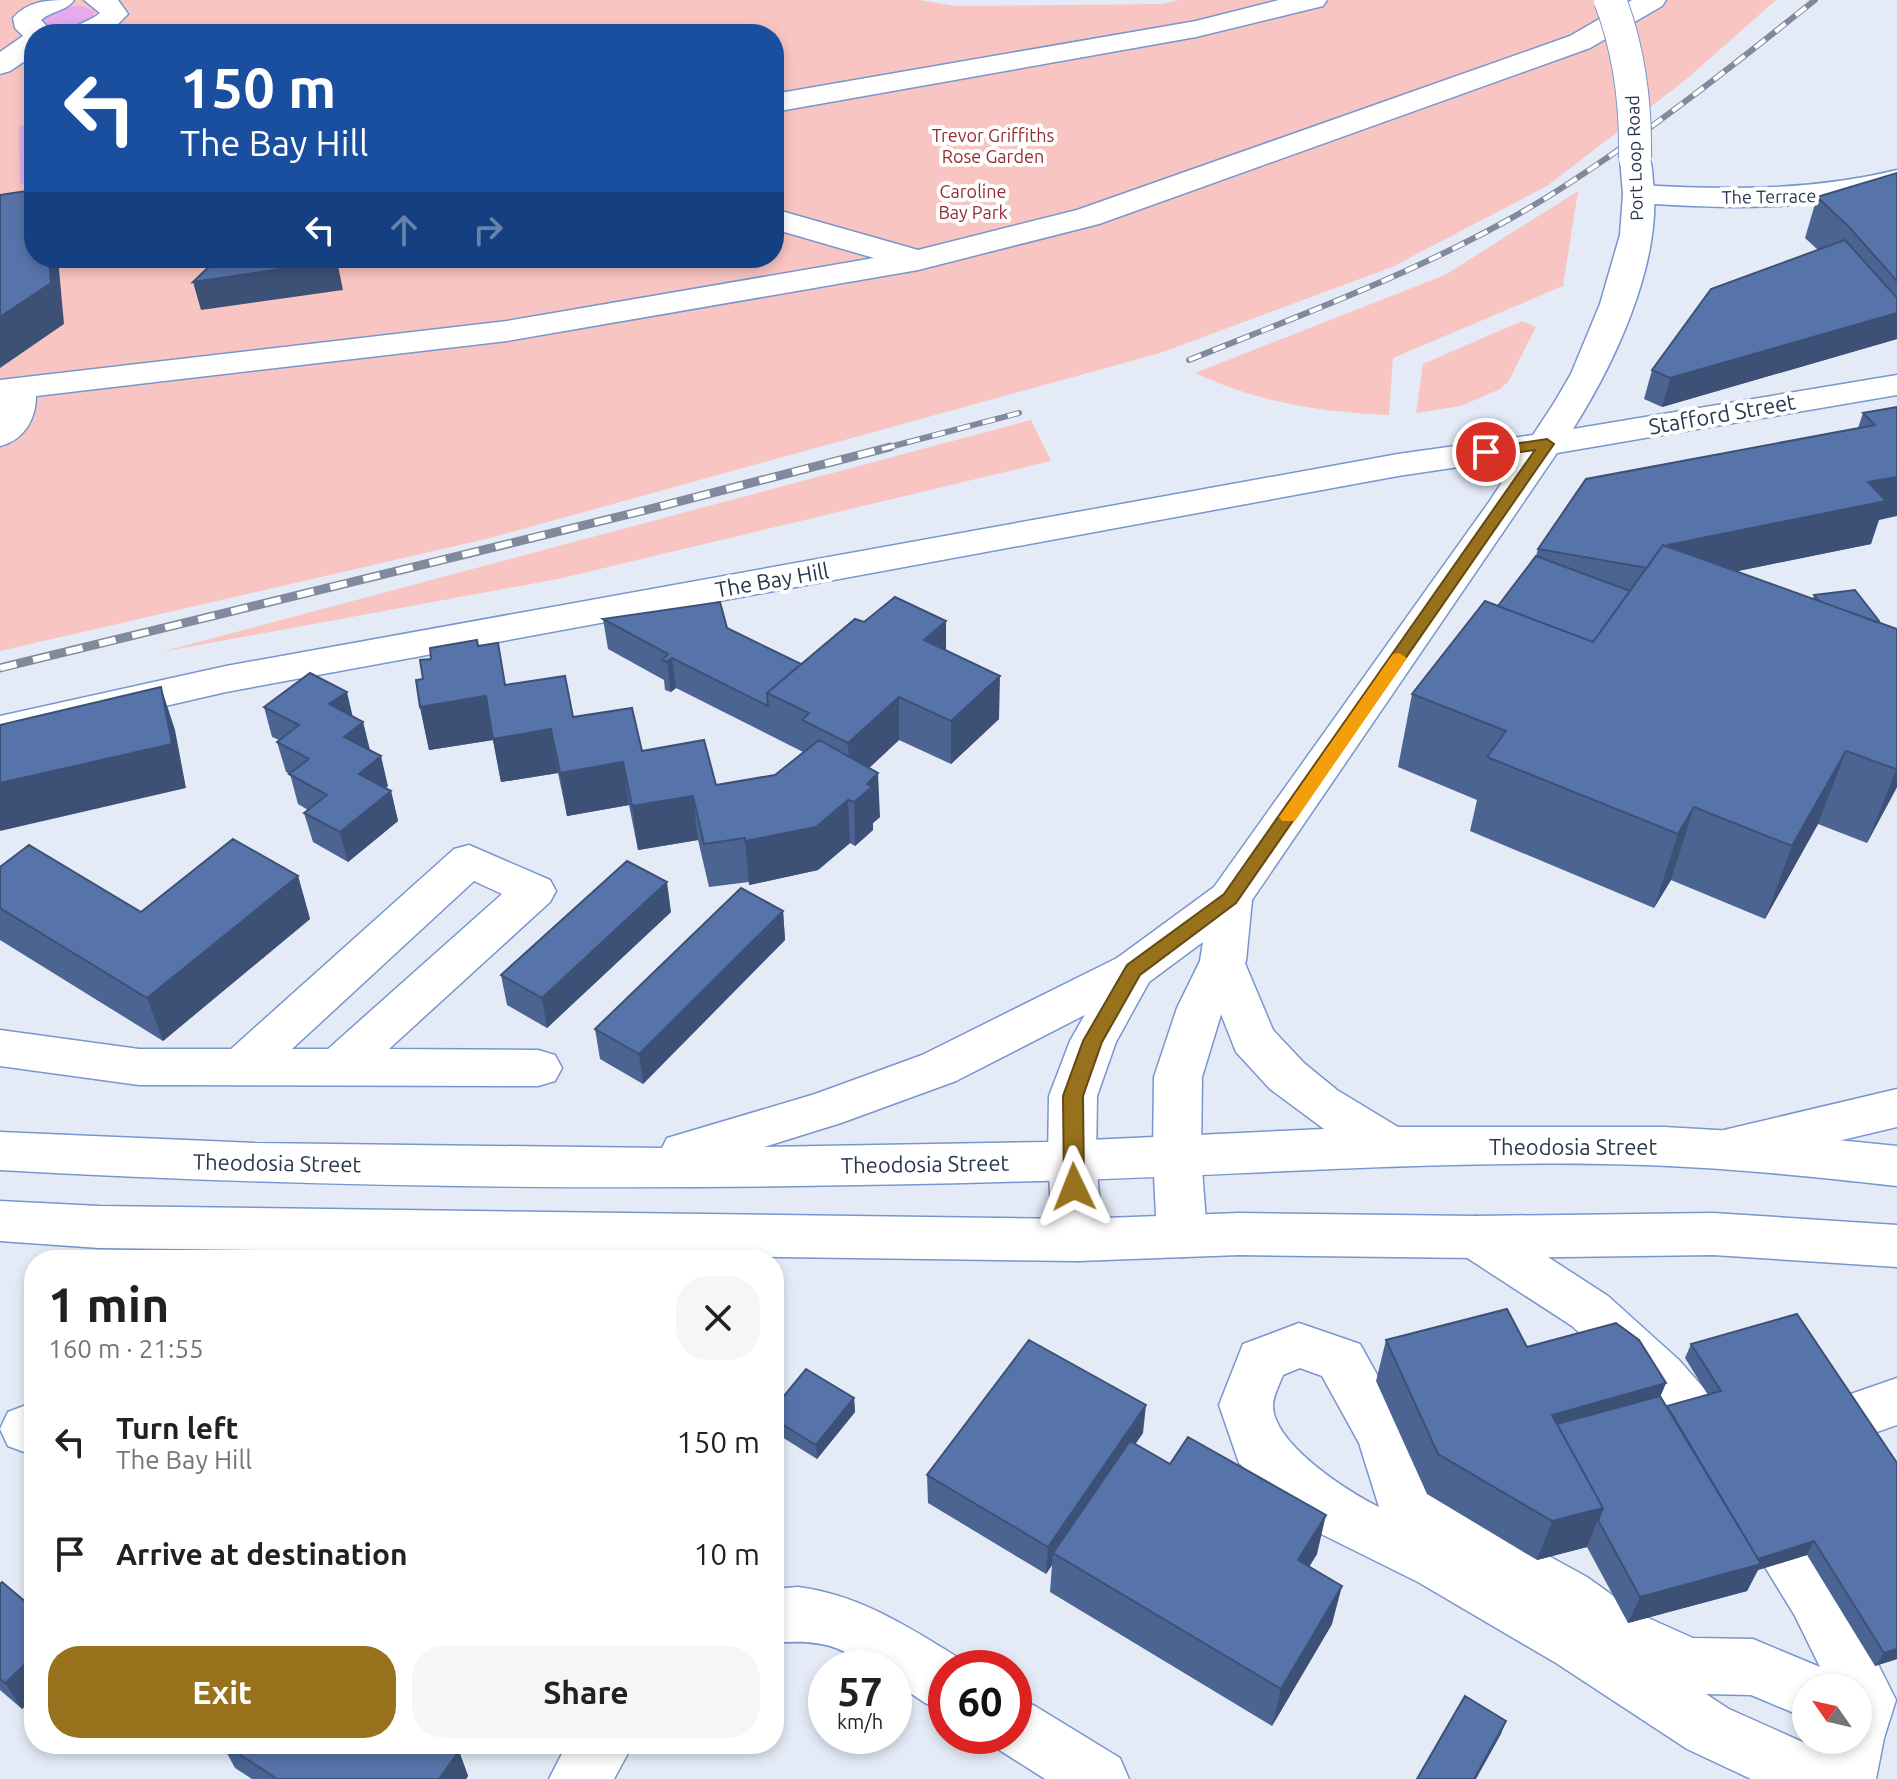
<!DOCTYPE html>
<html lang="en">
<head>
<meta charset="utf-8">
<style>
	body { margin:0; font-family:Ubuntu,sans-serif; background:#f6f6f6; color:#202124; height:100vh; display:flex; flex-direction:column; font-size:30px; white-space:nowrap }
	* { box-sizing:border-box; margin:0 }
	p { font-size:26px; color:#757577 }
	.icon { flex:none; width:44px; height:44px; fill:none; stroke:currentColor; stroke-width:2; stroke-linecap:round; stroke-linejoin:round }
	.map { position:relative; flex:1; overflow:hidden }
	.drawer { position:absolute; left:24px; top:1250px; width:760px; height:504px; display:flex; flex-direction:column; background:#fff; border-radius:32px; box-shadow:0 4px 12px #0003 }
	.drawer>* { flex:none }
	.top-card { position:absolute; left:24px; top:24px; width:760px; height:244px; border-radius:32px; box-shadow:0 4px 12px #0003; background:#1a4fa0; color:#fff; overflow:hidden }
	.needle { width:52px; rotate:304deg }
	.controls { position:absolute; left:1792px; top:1674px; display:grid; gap:16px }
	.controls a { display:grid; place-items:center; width:80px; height:80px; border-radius:50%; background:#fff; box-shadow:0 4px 12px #0003; font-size:40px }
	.speed { position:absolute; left:808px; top:1650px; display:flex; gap:16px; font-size:40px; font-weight:700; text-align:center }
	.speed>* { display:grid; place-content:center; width:104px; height:104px; border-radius:50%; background:#fff; box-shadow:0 4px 12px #0003; line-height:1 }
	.speed small { font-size:20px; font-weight:400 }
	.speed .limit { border:12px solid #d22; background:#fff; color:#111 }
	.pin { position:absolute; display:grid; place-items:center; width:68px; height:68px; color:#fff; margin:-34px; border:4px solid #fff; border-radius:50%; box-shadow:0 2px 8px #0007 }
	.me { position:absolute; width:88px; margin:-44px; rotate:358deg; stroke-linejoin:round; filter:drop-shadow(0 0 6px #0008) }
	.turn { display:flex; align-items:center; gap:28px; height:168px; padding:0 24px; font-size:36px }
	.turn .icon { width:104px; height:104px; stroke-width:2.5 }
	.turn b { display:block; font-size:56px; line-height:68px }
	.lanes { display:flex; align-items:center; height:76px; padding:0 24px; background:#0003; justify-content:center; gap:40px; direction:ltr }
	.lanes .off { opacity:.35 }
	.round { display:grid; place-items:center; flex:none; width:84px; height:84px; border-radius:32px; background:#f6f6f6 }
	.overview { display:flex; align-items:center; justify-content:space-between; height:136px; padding:0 24px }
	h1 { font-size:48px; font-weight:700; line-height:60px }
	.button { display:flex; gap:16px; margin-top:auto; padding:16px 24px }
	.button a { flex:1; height:92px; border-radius:32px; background:#98711c; color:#fff; font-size:32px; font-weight:700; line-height:92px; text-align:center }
	.button a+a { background:#f6f6f6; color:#202124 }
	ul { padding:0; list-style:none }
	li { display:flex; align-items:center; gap:24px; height:112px; padding:0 24px }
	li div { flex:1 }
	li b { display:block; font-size:30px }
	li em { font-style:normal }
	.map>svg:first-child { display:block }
	.green { fill:#f8c5c2; fill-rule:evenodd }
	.water { fill:#e5abed }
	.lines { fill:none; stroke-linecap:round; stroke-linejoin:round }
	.minor-casing { stroke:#7796ce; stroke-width:3 }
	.major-casing { stroke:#7796ce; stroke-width:3 }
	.highway-casing { stroke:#7796ce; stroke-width:3 }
	.minor { fill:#fff; fill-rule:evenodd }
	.major { fill:#fff; fill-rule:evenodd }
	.highway { fill:#fff; fill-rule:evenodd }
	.rail-far1-casing { stroke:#808a9c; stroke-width:6 }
	.rail-casing { stroke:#808a9c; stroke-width:9 }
	.rail-far1 { stroke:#fff; stroke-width:4; stroke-dasharray:13; stroke-linecap:butt }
	.rail { stroke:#fff; stroke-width:6; stroke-dasharray:17; stroke-linecap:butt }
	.major-bridge-casing { stroke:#7796ce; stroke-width:34; stroke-linecap:butt }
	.major-bridge { stroke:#fff; stroke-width:32 }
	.wall { fill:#4b6492 }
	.shaded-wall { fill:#3d5177 }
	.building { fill:#5774aa; stroke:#3d5177; stroke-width:2 }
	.route { fill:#98711c; stroke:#634912; stroke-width:2 }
	.slow { fill:#f59e0b }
	.labels { text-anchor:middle; stroke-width:8; stroke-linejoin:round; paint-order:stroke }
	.far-park-label { font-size:18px; fill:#952c31; stroke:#fff }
	.far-street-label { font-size:18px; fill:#2a374e; stroke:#fff }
	.street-label { font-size:22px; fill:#2a374e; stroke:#fff }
</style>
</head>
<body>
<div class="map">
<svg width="1897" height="1779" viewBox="0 0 1897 1779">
	<rect width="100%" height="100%" fill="#e4ebf7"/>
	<path class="green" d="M0 0H919L954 6 1162 4 1179 0H1776L1688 78 1547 186 1392 267 1160 353 486 539 0 651ZM34 34H774V258H34Z
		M1578 191 1563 286 1393 358 1389 415C1320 412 1257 402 1195 373L1445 275Z
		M1522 321 1536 327 1508 382 1500 389 1461 406 1416 413 1423 364Z
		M1031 420 1051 461 558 579 161 652Z"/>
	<path class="water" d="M80 6 93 10 95 18C77 29 59 37 39 25L40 17 62 7Z
		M34 124V182L20 184 19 126Z"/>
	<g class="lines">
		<g class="minor-casing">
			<path id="minor" d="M74 0C67 11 51 11 41 20L54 34H34V55L10 71 0 74V52L23 36 15 28 13 18C29 0 49 0 74 0Z
				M84 0H118L128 14 108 34H68C75 23 90 22 100 13Z
				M1279 0H1327L1323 6 1196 37 774 112V94L1196 21Z
				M1632 0H1666L1662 6 1590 48 1099 224 918 270 507 341 36 396C36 419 24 440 0 446V380L507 321 874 258 774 229V209L918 250 1077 210 1570 36Z
				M1897 170V188C1811 211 1727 209 1639 203L1628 201 1623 194 1628 187 1639 185C1727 190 1811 191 1897 170Z
				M1547 433 1560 436 1565 444 1560 452 1398 476 226 692 0 744V716L226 666 1398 454Z
				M469 845 550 880 556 891 550 902 389 1049 538 1050 555 1055 562 1068 555 1081 538 1086 139 1085 0 1066V1030L139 1049H231L454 849ZM474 881 502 894 328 1049H292Z
				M1897 1089V1127L1728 1167 1711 1162 1704 1148 1711 1134 1728 1129Z
				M1476 1216 1494 1222 1608 1296 1679 1360 1723 1410 1747 1418 1755 1435 1747 1452 1728 1459 1687 1446 1641 1392 1572 1326 1458 1252 1451 1237 1458 1222Z
				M1299 1323 1360 1344 1403 1421 1428 1490 1587 1577 1637 1613 1693 1638 1753 1639 1820 1667 1795 1616 1730 1510 1738 1492 1758 1485 1778 1492 1835 1578 1896 1700 1884 1738 1876 1779H1751L1687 1749 1556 1663 1418 1582 1307 1527 1239 1463 1219 1405 1243 1344ZM1300 1368 1322 1376 1359 1443 1379 1507C1348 1492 1272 1443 1273 1405 1273 1396 1280 1383 1283 1375ZM1806 1688H1858V1740H1825L1823 1751 1729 1709 1706 1694 1751 1695 1806 1718Z
				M1897 1378V1425L1809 1456 1790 1449 1782 1432 1790 1415Z
				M34 1402V1450L27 1453 8 1446 0 1429 8 1412Z
				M798 1587C862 1595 913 1630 967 1663L969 1668H946V1711L925 1703 894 1682V1668C867 1668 860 1658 836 1648 816 1641 795 1641 774 1643V1589Z
				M1014 1697 1035 1706 1120 1758 1129 1779H1045L993 1746 989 1736H1014Z
				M567 1744H633L614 1779H549Z"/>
		</g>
		<g class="major-casing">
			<path id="major" d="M1635 149 1646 152C1652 160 1652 170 1653 181 1663 261 1615 363 1573 429L1897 375V395L1557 453 1252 900 1246 961 1223 1008 1202 1077 1201 1155 1207 1236 1200 1251 1182 1257 1164 1251 1157 1236 1153 1155 1154 1077 1177 1008 1200 961 1203 942 1149 982 1116 1042 1097 1096 1096 1161 1103 1240 1096 1255 1078 1261 1060 1255 1053 1240 1048 1161 1049 1096 1070 1041 1117 958 1214 887 1489 502 1554 403 1571 374 1600 304 1620 235 1623 194 1620 158 1624 152Z"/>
		</g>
		<g class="highway-casing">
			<path id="highway" d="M1223 944 1239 949 1273 1030 1304 1063 1337 1090 1398 1127H1664L1769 1133 1897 1146V1186C1799 1175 1701 1165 1602 1164 1414 1161 1228 1176 1040 1181 693 1191 347 1190 0 1170V1132L255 1143 662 1148 667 1138 815 1094 922 1055 1117 958 1133 953 1149 958 1156 970 1149 982 956 1081 841 1123 764 1147 1046 1142 1324 1129 1270 1089 1236 1052 1200 961 1207 949Z
				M0 1201 99 1206 1078 1219 1239 1213 1476 1216 1713 1213 1897 1225V1267L1713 1255 1476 1258 1239 1255 1078 1261 99 1248 0 1241Z"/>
		</g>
		<use href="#minor" class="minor"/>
		<use href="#major" class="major"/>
		<use href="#highway" class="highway"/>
		<g class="rail-far1-casing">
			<path id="rail-far1" d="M1189 360C1313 310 1443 263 1557 191 1648 133 1731 67 1815 0
				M882 449 1019 413"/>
		</g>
		<g class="rail-casing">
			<path id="rail" d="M0 668 642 511 890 447"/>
		</g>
		<use href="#rail-far1" class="rail-far1"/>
		<use href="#rail" class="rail"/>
		<g class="major-bridge-casing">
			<path id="major-bridge" d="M1610 0C1630 52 1636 103 1635 158"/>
		</g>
		<use href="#major-bridge" class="major-bridge"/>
	</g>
	<path class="wall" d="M1897 173V339L1662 407 1644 399 1652 370 1818 250 1805 238 1817 197Z
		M1897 407 1871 544 1736 571 1813 599 1814 595 1897 629V787L1867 843 1818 824 1765 919 1671 880 1654 908 1470 831 1477 800 1398 767 1412 694 1498 606 1536 556 1538 549 1858 428 1863 413Z
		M603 619 727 628 801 664 864 622 946 650 999 719 951 764 899 740 869 768 880 817 873 823V830L855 846 850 843 818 870 749 885V882L709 887 698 840 638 850 629 805 567 816 558 773 501 782 493 740 429 750 420 707 423 679 431 659 478 646 506 685 716 785 775 775 803 752 676 688 671 692 665 690 664 680 608 649Z
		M264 707 353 717 363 722 370 750 388 786 385 788 391 791 398 821 348 862 313 842 304 813 308 810 298 804 290 774 286 772 277 742 279 740 272 737Z
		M0 867 141 912 298 876 310 919 163 1041 0 940Z
		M783 911 785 940 643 1084 600 1059 595 1029Z
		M671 912 547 1028 507 1005 501 975Z
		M1386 1340 1527 1347 1666 1383 1660 1396 1667 1406 1708 1395 1685 1358 1691 1344 1897 1659 1875 1666 1807 1555 1758 1570 1747 1591 1628 1623 1587 1547 1537 1560 1427 1494 1376 1381Z
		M854 1398 855 1412 817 1459 774 1432V1408Z
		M1143 1433 1135 1444 1317 1554 1309 1567 1332 1624 1272 1726 1050 1592 1052 1565 1046 1574 928 1503 927 1475Z
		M0 1584 34 1609V1697L22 1709 0 1690Z
		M222 1744H448L459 1751 468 1776 466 1779H252L235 1768Z"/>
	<path class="shaded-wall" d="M49 258H58L64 324 0 368V317Z
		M337 261 343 290 201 310 193 282Z
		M1897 313V339L1662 407 1670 378Z
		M1897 477V516L1879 520 1871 544 1656 588 1668 545 1868 482Z
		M946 621V664L924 640Z
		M672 658 676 688 671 692 667 662Z
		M1000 676 999 719 951 764V721Z
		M161 687 175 730 186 788 0 831V783Z
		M347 692 354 722 329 704Z
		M486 696 551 729 558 773 501 782 493 740 429 750 420 707Z
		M899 697V740L850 786 848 743Z
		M363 722 370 752 344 737Z
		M1846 751 1818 824 1765 919 1792 846Z
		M381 756 388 786 366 803 359 774Z
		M623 762 629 805 567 816 560 773Z
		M1897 768V787L1867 843Z
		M878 773 880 817 873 823V830L855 846 854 802 867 784Z
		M391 791 398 821 348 862 340 832Z
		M693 796 698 840 638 850 632 806Z
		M848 800 850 843 818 870 749 885 745 841Z
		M1694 807 1671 880 1654 908 1678 834Z
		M298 876 310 919 163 1041 147 998Z
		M667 882 671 912 547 1028 542 998Z
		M783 911 785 940 643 1084 639 1054Z
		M1666 1383 1649 1424 1559 1449 1552 1415Z
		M854 1398 855 1412 817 1459 816 1445Z
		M1146 1405 1143 1433 1058 1556 1053 1553 1052 1565 1046 1574 1048 1547Z
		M1603 1508 1587 1547 1537 1560 1552 1521Z
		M1326 1515 1317 1554 1289 1599 1298 1560Z
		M1814 1541 1807 1555 1758 1570 1747 1591 1628 1623 1640 1597Z
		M1342 1586 1332 1624 1272 1726 1281 1689Z
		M1897 1649V1659L1875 1666 1884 1653Z
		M34 1656V1697L22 1709 5 1683Z
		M1506 1721 1501 1734 1476 1779H1474Z
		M459 1751 468 1776 466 1779H439Z"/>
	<path class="building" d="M1897 173V281L1849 227 1817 197Z
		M34 190V258H49L51 283 0 317V195Z
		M1845 240 1897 298V313L1670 378 1652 370 1711 289Z
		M218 258H331L337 261 193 282Z
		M1897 407V477L1868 482 1886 501 1668 545 1667 547 1663 545 1647 568 1538 549 1586 479 1875 425 1863 413Z
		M1663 545 1897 629V768L1896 769 1846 751 1792 846 1694 807 1678 834 1487 757 1506 731 1412 694 1485 601 1593 642Z
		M1536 556 1630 591 1593 642 1498 606Z
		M1855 590 1879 621 1876 622 1819 601 1814 595Z
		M895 597 946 621 924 640 1000 676 951 721 899 697 848 743 802 720 809 713 767 693 855 619 864 622Z
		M720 602 727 628 801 664 767 693 768 706 672 658 667 662 662 660 668 654 603 619Z
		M477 640 478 646 498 643 505 685 565 676 573 717 632 708 642 751 704 740 716 785 775 775 819 740 878 773 867 784 872 787 854 802 848 800 816 827 745 841V838L704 844 693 796 632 806 623 762 560 773 551 729 493 739 486 696 420 707 416 680 423 679 420 660 431 659 430 648Z
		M310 673 347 692 329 704 363 722 344 737 381 756 359 774 391 791 340 832 304 813 327 795 289 774 309 759 277 742 299 725 264 707Z
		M161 687 172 744 0 783V725Z
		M233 839 298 876 147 998 0 908V867L29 845 141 912Z
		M627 861 667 882 542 998 501 975Z
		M741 888 783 911 639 1054 595 1029Z
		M1507 1309 1527 1347 1616 1323 1639 1340 1666 1383 1552 1415 1603 1508 1552 1521 1438 1454 1386 1340Z
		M1797 1314 1897 1463V1649L1884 1653 1814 1541 1758 1559 1667 1406 1721 1391 1691 1344Z
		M1029 1340 1146 1405 1048 1547 927 1475Z
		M806 1369 854 1398 816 1445 774 1419V1408Z
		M1660 1396 1761 1564 1640 1597 1598 1520 1603 1508 1557 1424Z
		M1188 1437 1326 1515 1298 1560 1342 1586 1281 1689 1053 1553 1130 1441 1170 1464Z
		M2 1582 34 1609V1656L5 1683 0 1679V1584Z
		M1465 1696 1506 1721 1474 1779H1417Z
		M224 1744H448L459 1751 439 1779H277Z"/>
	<path class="route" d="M1547 439 1554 444 1236 903 1140 975 1102 1042 1083 1096 1084 1187 1081 1193 1074 1195 1067 1193 1064 1187 1063 1096 1083 1041 1127 965 1224 894 1535 450 1486 457 1480 456V449Z"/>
	<path class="slow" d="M1399 653 1407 658 1295 821H1282L1279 817 1282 813 1393 654Z"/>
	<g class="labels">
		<g class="far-park-label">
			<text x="993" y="142">Trevor Griffiths<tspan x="993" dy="21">Rose Garden</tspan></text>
			<text x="973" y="198">Caroline<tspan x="973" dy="21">Bay Park</tspan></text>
		</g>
		<g class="far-street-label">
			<text transform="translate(1635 158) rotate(-92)" y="6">Port Loop Road</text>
			<text transform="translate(1769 197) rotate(-1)" y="6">The Terrace</text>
		</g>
		<g class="street-label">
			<text transform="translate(1722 414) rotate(-10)" y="8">Stafford Street</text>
			<text transform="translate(772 580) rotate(-10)" y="8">The Bay Hill</text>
			<text x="1573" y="1155">Theodosia Street</text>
			<text transform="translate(277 1163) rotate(1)" y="8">Theodosia Street</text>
			<text transform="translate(925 1164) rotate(-1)" y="8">Theodosia Street</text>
		</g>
	</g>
</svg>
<div class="controls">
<a><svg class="needle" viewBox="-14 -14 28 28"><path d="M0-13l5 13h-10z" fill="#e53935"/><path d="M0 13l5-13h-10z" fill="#757577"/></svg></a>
</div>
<div class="speed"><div>57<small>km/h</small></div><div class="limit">60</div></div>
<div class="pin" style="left:1486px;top:452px;background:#d93025"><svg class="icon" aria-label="arrive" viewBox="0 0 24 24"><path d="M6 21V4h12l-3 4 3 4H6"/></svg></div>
<svg class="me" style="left:1074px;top:1187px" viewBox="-20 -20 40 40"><path d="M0-17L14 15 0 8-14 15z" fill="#98711c" stroke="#fff" stroke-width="4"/></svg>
<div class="top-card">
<div class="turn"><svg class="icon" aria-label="left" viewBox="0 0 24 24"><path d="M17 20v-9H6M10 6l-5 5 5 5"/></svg><div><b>150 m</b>The Bay Hill</div></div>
<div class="lanes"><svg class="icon" aria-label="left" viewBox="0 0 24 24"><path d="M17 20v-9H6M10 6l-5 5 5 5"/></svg><svg class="icon off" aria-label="ahead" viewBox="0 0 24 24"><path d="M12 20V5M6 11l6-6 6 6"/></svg><svg class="icon off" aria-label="right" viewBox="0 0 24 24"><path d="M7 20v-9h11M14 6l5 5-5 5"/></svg></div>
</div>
<section class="drawer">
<div class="overview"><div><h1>1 min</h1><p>160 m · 21:55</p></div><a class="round"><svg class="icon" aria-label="close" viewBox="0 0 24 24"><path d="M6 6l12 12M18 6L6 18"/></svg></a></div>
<ul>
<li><svg class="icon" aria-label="left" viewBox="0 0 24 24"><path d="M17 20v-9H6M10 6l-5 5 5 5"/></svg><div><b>Turn left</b><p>The Bay Hill</p></div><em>150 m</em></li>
<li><svg class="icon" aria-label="arrive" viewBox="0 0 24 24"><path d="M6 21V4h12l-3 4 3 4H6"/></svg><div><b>Arrive at destination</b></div><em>10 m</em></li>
</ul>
<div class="button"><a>Exit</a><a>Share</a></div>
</section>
</div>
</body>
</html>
